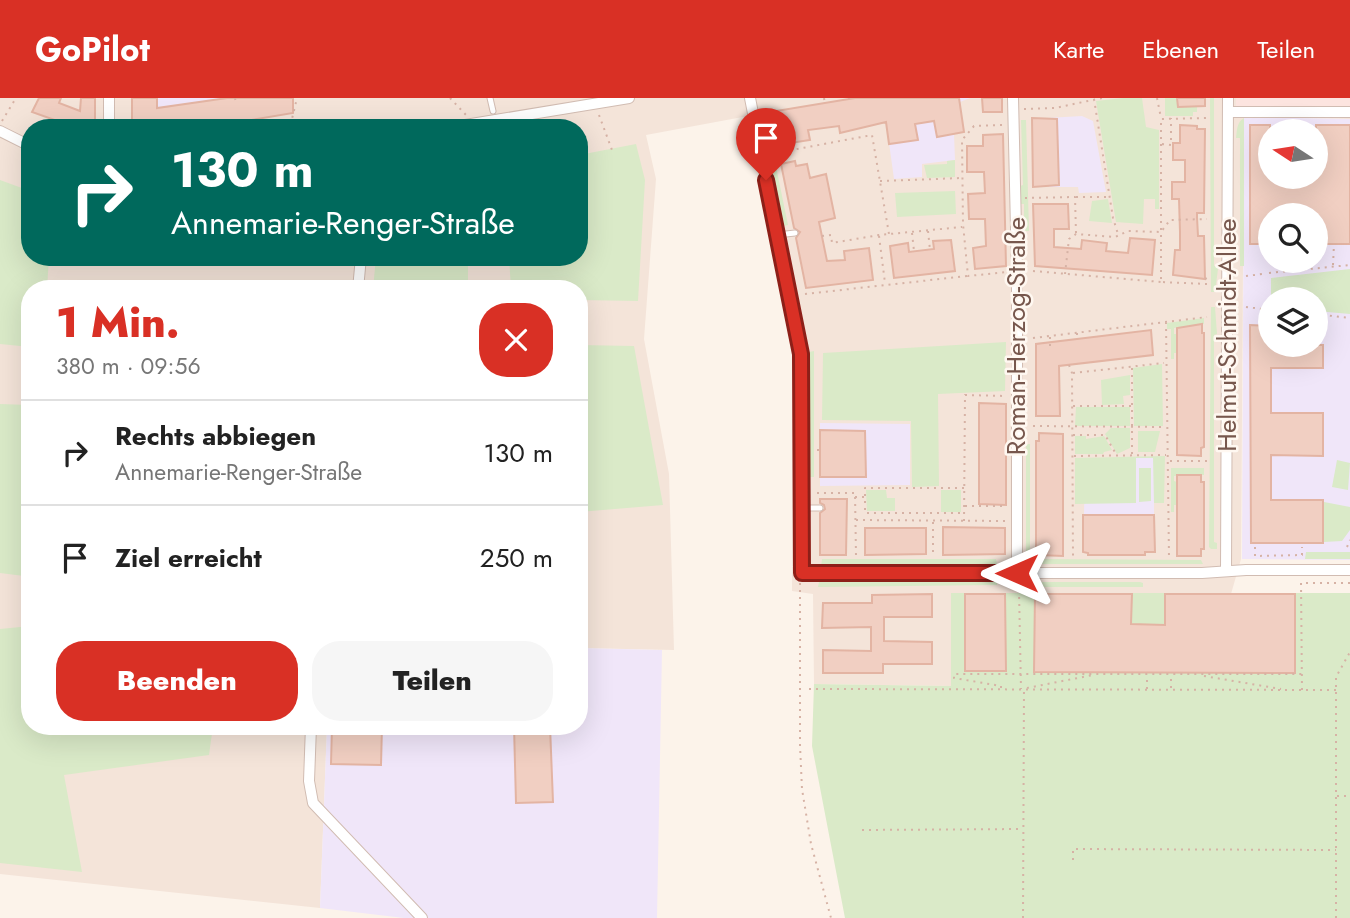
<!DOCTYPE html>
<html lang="de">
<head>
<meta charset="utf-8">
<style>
	body { margin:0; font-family:Jost,sans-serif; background:#f6f6f6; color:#222; height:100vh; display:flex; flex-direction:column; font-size:26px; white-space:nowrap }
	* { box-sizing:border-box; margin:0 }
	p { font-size:23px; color:#767676 }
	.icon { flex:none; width:38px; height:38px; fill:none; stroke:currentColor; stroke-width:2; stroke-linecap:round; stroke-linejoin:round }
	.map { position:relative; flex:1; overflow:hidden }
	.side { position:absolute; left:21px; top:182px; width:567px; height:455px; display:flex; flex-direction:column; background:#fff; border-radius:28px; box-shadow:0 7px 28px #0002 }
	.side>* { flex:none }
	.top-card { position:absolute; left:21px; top:21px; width:567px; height:147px; border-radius:28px; box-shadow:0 7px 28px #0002; background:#00695c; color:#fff; overflow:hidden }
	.needle { width:46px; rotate:282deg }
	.fabs { position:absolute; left:1258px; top:21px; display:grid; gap:14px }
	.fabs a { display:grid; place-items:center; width:70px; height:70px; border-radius:50%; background:#fff; box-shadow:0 7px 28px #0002; font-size:35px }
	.pin { position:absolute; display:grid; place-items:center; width:60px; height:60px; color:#fff; margin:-72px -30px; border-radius:50% 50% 50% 0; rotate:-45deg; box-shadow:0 0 7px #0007 }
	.pin .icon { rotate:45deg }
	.me { position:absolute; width:77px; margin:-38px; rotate:270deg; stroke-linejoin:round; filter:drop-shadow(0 0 5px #0008) }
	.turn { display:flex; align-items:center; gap:24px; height:147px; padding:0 35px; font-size:32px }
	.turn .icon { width:91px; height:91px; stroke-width:2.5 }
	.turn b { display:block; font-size:49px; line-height:60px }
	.round { display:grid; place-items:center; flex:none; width:74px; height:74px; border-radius:28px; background:#f6f6f6 }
	.head { display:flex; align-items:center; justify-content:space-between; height:119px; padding:0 35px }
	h1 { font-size:42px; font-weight:800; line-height:52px; color:#d93025 }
	.action { display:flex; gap:14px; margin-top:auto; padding:14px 35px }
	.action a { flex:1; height:80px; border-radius:28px; background:#d93025; color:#fff; font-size:28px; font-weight:800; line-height:80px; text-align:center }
	.action a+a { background:#f6f6f6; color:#222 }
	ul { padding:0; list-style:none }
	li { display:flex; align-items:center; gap:21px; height:105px; padding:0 35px; border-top:2px solid #e0e0e0 }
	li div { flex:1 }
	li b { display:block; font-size:26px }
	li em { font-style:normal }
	header { display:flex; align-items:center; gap:42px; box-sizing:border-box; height:98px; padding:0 35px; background:#d93025; color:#fff }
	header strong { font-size:33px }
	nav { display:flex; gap:38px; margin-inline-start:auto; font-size:24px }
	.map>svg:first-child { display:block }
	.residential { fill:#f4e4d9; fill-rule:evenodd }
	.commercial { fill:#fce4df }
	.education { fill:#f0e6f9; fill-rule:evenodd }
	.green { fill:#daeac8 }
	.building { fill:#f1cfc2; stroke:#e3b4a3; stroke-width:2 }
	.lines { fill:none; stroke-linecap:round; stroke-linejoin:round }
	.service-casing { stroke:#d1bcb2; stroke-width:7 }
	.minor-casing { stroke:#d1bcb2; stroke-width:12 }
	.path { stroke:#d6b2a5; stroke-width:2; stroke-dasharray:2 5; stroke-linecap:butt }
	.service { stroke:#fff; stroke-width:5 }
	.minor { stroke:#fff; stroke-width:10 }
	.route-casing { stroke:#8d1f18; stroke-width:18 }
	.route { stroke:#d93025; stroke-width:12 }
	.labels { text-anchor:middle; stroke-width:5; stroke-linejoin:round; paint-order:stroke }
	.street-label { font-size:26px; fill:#77574d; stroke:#fff8f1 }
</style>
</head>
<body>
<header>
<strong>GoPilot</strong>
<nav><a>Karte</a><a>Ebenen</a><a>Teilen</a></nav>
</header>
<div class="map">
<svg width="1350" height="820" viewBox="0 0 1350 820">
	<rect width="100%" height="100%" fill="#fcf3ea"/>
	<path class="residential" d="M0 0H1350V21L1244 19 1241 461 1231 496 952 495 951 588 814 586 813 496 792 493 793 258 748 18 646 37 656 81 644 241 669 376 674 552 579 550V191H30V628H327L320 810 0 776ZM30 30H579V159H30Z"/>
	<path class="commercial" d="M1236 0H1350V9L1236 8Z"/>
	<path class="education" d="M157 0H231L235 30H165L164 16H156Z
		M871 0H970L960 4 964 34 954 36 955 62 922 66V79L894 81 886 23Z
		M1082 18 1093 23 1106 94 1079 95 1078 89H1049L1047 20Z
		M1244 19 1350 21V462L1242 461ZM1270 33H1316V79H1270ZM1270 117H1316V163H1270ZM1270 201H1316V247H1270Z
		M820 325 910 326V387L820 388Z
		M1085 360H1154V417H1084Z
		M579 550 662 552 657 820H404L320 810 327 628H579Z"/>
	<path class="green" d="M1123 0H1142L1146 29 1159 32V111H1155V101H1144L1143 126 1116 124 1096 3Z
		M1165 0H1177L1178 8 1197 9V14H1193V18H1165Z
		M1210 0H1214V168H1217L1218 171 1215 194H1211Z
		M765 15 788 127 783 128 771 71H768L764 51 767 50 761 16Z
		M1244 20V168H1240V40H1236C1237 31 1237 24 1244 20Z
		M1021 22H1026L1029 133H1024V106H1020V88L1023 87Z
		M636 46 645 82 638 203 579 202V191H511L509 159H579V57Z
		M955 62V79L927 80 924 67 947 66V63Z
		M0 82 30 93V159H49L47 191H30V249L0 246Z
		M955 93 956 116 897 119 895 95Z
		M1108 101 1112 125 1089 123 1092 103Z
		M376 159H468V191H373Z
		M1350 171V216L1316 213V201H1271V180Z
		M1211 209H1215L1217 236 1214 237V444L1217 445V451H1211L1209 449Z
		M1204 220V226L1174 230V236H1177V255H1174V261H1171V231H1167V225Z
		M1006 244 1005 293 938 296 939 388 912 389 911 323 822 322 823 255Z
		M579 247 634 248 663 407 579 414Z
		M814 253V379H809V254Z
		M1162 266 1163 328H1134L1133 270Z
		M1130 277V297L1123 298 1124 306 1102 307 1101 282Z
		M0 306 30 307V469L24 478 0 475Z
		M1076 309H1130V328H1075Z
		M1111 330H1130V350L1117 356 1105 336Z
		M1138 333H1160L1155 354H1138Z
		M1075 338H1086V341L1104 338 1112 352 1104 354 1103 356H1075Z
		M1026 346H1030V457H1026Z
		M1165 358 1164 405H1154L1153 360H1136V405L1075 406V360Z
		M1337 362 1350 365 1348 392 1332 389Z
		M1139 370H1151V403L1139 404Z
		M1171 370H1204V377L1174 378V383L1177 384V407H1174V414H1171Z
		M866 392H886L887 400H895V413H867Z
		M941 392H961V414H941Z
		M1324 404 1350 409V432L1342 443 1324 444Z
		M1306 454H1350V461H1305Z
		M822 461H996L997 466H827V469H821Z
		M1038 461 1201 462 1203 466H1036Z
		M826 481 827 484H997V487L818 489 819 484Z
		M1036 484H1140L1143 485V489H1037Z
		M951 495H1350V820H845L812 648 814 586 951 588Z
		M30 528V628H213L209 657 64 677 82 774 0 765V531Z"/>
	<path class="building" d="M39 0H61L59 5 80 13 81 0H95V30H77L32 14Z
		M132 0H157V10L227 0H293V15L245 23 246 29 132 30Z
		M855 0H959L964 34 937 39 934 23 915 26 918 42 889 46 886 24 840 35 839 28 808 32 810 42 777 47 770 14Z
		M982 0H1002V14H983Z
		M1177 0H1205V8L1178 9Z
		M1032 20 1057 21 1059 87 1033 89Z
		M1180 27 1197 28V31H1205L1204 115H1197V119L1198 138H1204L1205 181 1173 177 1175 152H1180V134L1179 101H1172V84H1185V62H1173V45H1180Z
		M1250 27H1270V79H1316V27H1350V146H1316V117H1270V146H1250Z
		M1003 36 1006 168 975 171 973 150 986 148 985 121H969L968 96 985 95 984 74H967V48H983V37Z
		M795 63 796 68 807 66 810 80 826 76 835 120 819 124 827 163 845 162 844 153 869 150 873 182 806 190 796 140 800 134 794 130 781 66Z
		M1033 106H1068L1069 131H1054V149L1081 151 1082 142 1107 145 1106 153 1128 155 1130 140 1155 142 1152 177 1035 168Z
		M951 142 955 173 894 180 890 148 908 145 909 154 934 151 933 143Z
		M1202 226V235H1204V349L1201 350V358L1177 357V230Z
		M1250 227 1270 228V247H1323V270H1271V315H1323V358L1271 357V402H1323V445H1251Z
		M1151 232 1153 257 1059 268 1060 318H1036V246Z
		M979 305 1006 306V407L979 406Z
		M820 332 865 333 866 379H820Z
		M1039 335 1063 336V458L1038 457V451H1036V343H1039Z
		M1177 377H1201V384H1204V451H1201V458H1177Z
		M820 401H847L846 457H820V415L825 411 824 407 820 405Z
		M1083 417H1154L1155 454H1145V457H1088V455L1083 454Z
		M943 429 1005 430V456L943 457Z
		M865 430H926V456L865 457Z
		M932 496V519H884V543L932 544V566H883V575H823V552L871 553V529L822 530 823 505H872V497Z
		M965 496H1005L1006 573H965Z
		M1035 496H1132L1131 526 1165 527V496H1295V575L1034 574Z
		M332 628H382L381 667 331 666Z
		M514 628H550L553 704 516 705Z"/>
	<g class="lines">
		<g class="service-casing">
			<path id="service" d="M490 0 493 13
				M777 137 795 135
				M802 410H820"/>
		</g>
		<g class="minor-casing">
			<path id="minor" d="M750 0 801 259 802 475H1202L1246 472H1350
				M1013 0 1017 174V475
				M1228 14H1350
				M109 30V0
				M447 30 629 0
				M0 33 30 48
				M358 191 361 159
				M1226 473 1228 0
				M311 628 309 683 313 705 422 820"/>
		</g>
		<path class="path" d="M235 0 236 5
			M450 0 466 17
			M824 0 825 5
			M849 0V1
			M1157 0 1161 20
			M1094 1 1113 120 1118 136
			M1024 11 1055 10 1102 0
			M599 17 612 52
			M2 23 16 0
			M1002 27 974 28 962 42 963 126 968 178 1007 174
			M284 30 291 25 297 0
			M1162 46 1171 47V20
			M776 55 872 37 889 136
			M880 83 962 80
			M1076 99H1109
			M1025 100 1075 99 1076 135
			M928 133 930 152
			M912 135 914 153
			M822 138 831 137 832 145 879 137 962 129
			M879 138 885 185
			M1333 167 1334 146
			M1033 173 1161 184
			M1269 175 1350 167
			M1065 176 1069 141 1076 136 1115 139 1128 133 1161 134 1170 122 1207 121
			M1246 178 1262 176
			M1205 181 1207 180
			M1207 186 1161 184V21L1207 20
			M805 196 967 178
			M1246 209 1262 211
			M1269 211H1270
			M1316 216 1350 220
			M1166 224 1169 460
			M1077 235V241
			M1050 239V248
			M1033 240 1207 219
			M1069 267 1072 275 1073 459
			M1132 270V357
			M1073 275 1164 265
			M1073 308H1131
			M1033 328 1165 329
			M1073 337H1105L1116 356
			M817 352H820
			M1074 358 1166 357
			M1170 363H1207
			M817 395H855L856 458
			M865 398V390H964
			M855 399H865V415H963
			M965 408H1005
			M856 422 1006 423
			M964 423 965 297 1006 298
			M933 424V459
			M1255 449V458L1302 457V449
			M1347 449 1350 442
			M800 485V647L802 691 811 746 831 820
			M1019 492 1021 591
			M1204 578 1281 591
			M1001 590V588L954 580V576H1302
			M1027 590 1093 577
			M1171 590V578
			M809 591 1336 592
			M1147 591V579
			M1302 592 1301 485H1350
			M1337 698H1350
			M862 732 1022 731
			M1073 762V751L1336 752
			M1023 820 1024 591
			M1336 820V579L1350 554"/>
		<use href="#service" class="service"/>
		<use href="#minor" class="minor"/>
	</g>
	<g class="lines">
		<g class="route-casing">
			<path id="route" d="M766 82 801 256 802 475H1017"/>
		</g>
		<use href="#route" class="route"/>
	</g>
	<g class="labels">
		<g class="street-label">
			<text transform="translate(1227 237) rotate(-90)" y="9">Helmut-Schmidt-Allee</text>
			<text transform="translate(1016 238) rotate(-90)" y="9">Roman-Herzog-Straße</text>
		</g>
	</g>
</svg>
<div class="fabs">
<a><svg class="needle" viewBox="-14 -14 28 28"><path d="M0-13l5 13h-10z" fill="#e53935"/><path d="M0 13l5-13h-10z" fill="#767676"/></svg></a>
<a><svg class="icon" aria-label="search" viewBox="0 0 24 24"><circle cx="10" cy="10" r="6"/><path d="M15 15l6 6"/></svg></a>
<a><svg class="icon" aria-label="layers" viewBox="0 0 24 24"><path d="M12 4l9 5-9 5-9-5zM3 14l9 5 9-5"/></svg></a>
</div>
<div class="pin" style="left:766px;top:82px;background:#d93025"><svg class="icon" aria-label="arrive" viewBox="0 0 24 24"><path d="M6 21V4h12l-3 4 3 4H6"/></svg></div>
<svg class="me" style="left:1017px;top:475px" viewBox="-20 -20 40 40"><path d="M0-17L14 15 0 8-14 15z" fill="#d93025" stroke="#fff" stroke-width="4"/></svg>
<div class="top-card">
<div class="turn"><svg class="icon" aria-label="right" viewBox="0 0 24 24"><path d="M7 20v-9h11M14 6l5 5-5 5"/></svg><div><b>130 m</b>Annemarie-Renger-Straße</div></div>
</div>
<section class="side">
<div class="head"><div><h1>1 Min.</h1><p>380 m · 09:56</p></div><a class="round" style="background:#d93025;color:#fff"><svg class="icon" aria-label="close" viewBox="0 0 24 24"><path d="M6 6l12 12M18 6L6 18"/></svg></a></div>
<ul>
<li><svg class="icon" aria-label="right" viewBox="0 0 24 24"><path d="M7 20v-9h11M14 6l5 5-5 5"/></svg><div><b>Rechts abbiegen</b><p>Annemarie-Renger-Straße</p></div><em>130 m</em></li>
<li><svg class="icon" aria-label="arrive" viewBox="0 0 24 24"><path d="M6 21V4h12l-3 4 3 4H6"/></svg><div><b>Ziel erreicht</b></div><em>250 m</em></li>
</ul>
<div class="action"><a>Beenden</a><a>Teilen</a></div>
</section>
</div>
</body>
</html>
